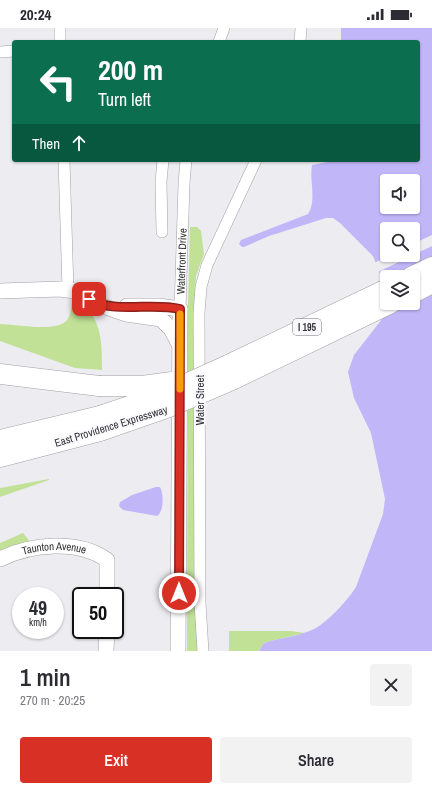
<!DOCTYPE html>
<html lang="en">
<head>
<meta charset="utf-8">
<style>
	body { margin:0; font-family:"Archivo Narrow",sans-serif; background:#f2f2f3; color:#2b2b33; height:100vh; display:flex; flex-direction:column; font-size:15px; white-space:nowrap }
	* { box-sizing:border-box; margin:0 }
	p { font-size:13px; color:#7c7c81 }
	.icon { flex:none; width:22px; height:22px; fill:none; stroke:currentColor; stroke-width:2; stroke-linecap:round; stroke-linejoin:round }
	.map { position:relative; height:623px; overflow:hidden }
	.panel { display:flex; flex-direction:column; background:#fff; flex:1 }
	.panel>* { flex:none }
	.guide { position:absolute; left:12px; top:12px; width:408px; height:122px; border-radius:4px; box-shadow:0 1px 3px #0004; background:#0b6e4f; color:#fff; overflow:hidden }
	.fabs { position:absolute; left:380px; top:146px; display:grid; gap:8px }
	.fabs a { display:grid; place-items:center; width:40px; height:40px; border-radius:4px; background:#fff; box-shadow:0 1px 3px #0004; font-size:20px }
	.speed { position:absolute; left:12px; top:559px; display:flex; gap:8px; font-size:20px; font-weight:700; text-align:center }
	.speed>* { display:grid; place-content:center; width:52px; height:52px; border-radius:50%; background:#fff; box-shadow:0 1px 3px #0004; line-height:1 }
	.speed small { font-size:10px; font-weight:400 }
	.speed .limit { border:2px solid #111; border-radius:6px; background:#fff; color:#111 }
	.pin { position:absolute; display:grid; place-items:center; width:34px; height:34px; color:#fff; margin:-17px; border-radius:8px; box-shadow:0 2px 6px #0006 }
	.me { position:absolute; width:44px; margin:-22px; rotate:0deg; stroke-linejoin:round; filter:drop-shadow(0 0 3px #0008) }
	.turn { display:flex; align-items:center; gap:14px; height:84px; padding:0 20px; font-size:18px }
	.turn .icon { width:52px; height:52px; stroke-width:2.5 }
	.turn b { display:block; font-size:28px; line-height:34px }
	.then { display:flex; align-items:center; height:38px; padding:0 20px; background:#0003; gap:8px; font-size:15px }
	.round { display:grid; place-items:center; flex:none; width:42px; height:42px; border-radius:4px; background:#f2f2f3 }
	.headline { display:flex; align-items:center; justify-content:space-between; height:68px; padding:0 20px }
	h1 { font-size:24px; font-weight:600; line-height:30px }
	.primary-button { display:flex; gap:8px; margin-top:auto; padding:8px 20px }
	.primary-button a { flex:1; height:46px; border-radius:4px; background:#d93025; color:#fff; font-size:16px; font-weight:600; line-height:46px; text-align:center }
	.primary-button a+a { background:#f2f2f3; color:#2b2b33 }
	.status { display:flex; justify-content:space-between; align-items:center; height:28px; padding:0 20px; background:#fff; direction:ltr }
	.status svg { height:11px; fill:currentColor }
	.map>svg:first-child { display:block }
	.green { fill:#c1e197 }
	.water { fill:#c1b7f8; fill-rule:evenodd }
	.pier { fill:#edecf1 }
	.lines { fill:none; stroke-linecap:round; stroke-linejoin:round }
	.street-casing { stroke:#a1a0a4; stroke-width:12 }
	.secondary-casing { stroke:#a1a0a4; stroke-width:16 }
	.highway-casing { stroke:#a1a0a4; stroke-width:21 }
	.street { stroke:#fff; stroke-width:11 }
	.secondary { stroke:#fff; stroke-width:15 }
	.highway { stroke:#fff; stroke-width:20 }
	.highway-bridge-casing { stroke:#a1a0a4; stroke-width:21; stroke-linecap:butt }
	.highway-bridge { stroke:#fff; stroke-width:20 }
	.route-casing { stroke:#8d1f18; stroke-width:10 }
	.route { stroke:#d93025; stroke-width:7 }
	.slow { stroke:#f59e0b; stroke-width:7 }
	.labels { text-anchor:middle; stroke-width:4; stroke-linejoin:round; paint-order:stroke }
	.shield { fill:#fafafe; stroke:#6f6f71; stroke-width:1 }
	.shield-label { font-size:10px; font-weight:bold; fill:#333335 }
	.street-label { font-size:11px; fill:#333335; stroke:#fafafe }
</style>
</head>
<body>
<div class="status"><b>20:24</b><svg viewBox="0 0 49 12"><path d="M0 12V9h3v3zM5 12V6h3v6zM10 12V3h3v9zM15 12V0h3v12zM26 1h20v11H26zM47 4h2v5h-2z"/></svg></div>
<div class="map">
<svg width="432" height="623" viewBox="0 0 432 623">
	<rect width="100%" height="100%" fill="#edecf1"/>
	<path class="green" d="M190 199H197L201 203 204 226 196 248 193 297 195 309 194 529 198 623H187L188 280Z
		M72 274C103 281 102 317 102 342L75 340 0 313V296C15 296 57 305 67 292 71 287 71 280 72 274Z
		M49 451V452L0 469V460Z
		M23 505 31 515 0 525V515Z
		M229 603H291L305 605 267 614 263 616 259 623H229Z"/>
	<path class="water" d="M341 0H432V623H259L263 616 267 614C282 610 298 608 312 602 326 596 348 572 356 559L383 486 385 471 371 405 354 370 348 344 354 327 382 291 385 283V259L373 228 340 195 333 190H326L269 208 244 219H242L239 216 241 212 308 186C317 172 309 152 312 137L338 132H418V14H341ZM387 153H413V179H387ZM387 201H413V227H387ZM387 249H413V275H387Z
		M156 459H160C164 466 164 484 157 488L123 482 119 478 120 474 132 467Z"/>
	<path class="pier" d="M432 207V218L378 244 374 235 391 227H413V216Z"/>
	<g class="lines">
		<g class="street-casing">
			<g id="street">
				<path d="M60 0V14"/>
				<path d="M219 14 224 0"/>
				<path d="M300 14 301 0"/>
				<path d="M0 24 14 23"/>
				<path d="M64 132 68 262"/>
				<path d="M162 204 161 154 163 132"/>
				<path id="s1" d="M180 281 184 156 186 132"/>
				<path d="M203 623 200 575 199 285 201 259 207 237 256 132"/>
			</g>
		</g>
		<g class="secondary-casing">
			<g id="secondary">
				<path d="M0 263 60 261 75 263 97 276 126 286 161 291 171 301 179 316"/>
				<path d="M127 278H159L180 281"/>
				<path id="s2" d="M0 531C31 516 78 511 107 532V568"/>
				<path d="M106 623 107 602"/>
				<path d="M178 623 180 281"/>
			</g>
		</g>
		<g class="highway-casing">
			<path id="highway" d="M411 249 432 239
				M413 265 432 255
				M228 337 387 261
				M0 346 99 358
				M234 351 391 275
				M0 412 100 388
				M0 429 100 403"/>
		</g>
		<use href="#street" class="street"/>
		<use href="#secondary" class="secondary"/>
		<use href="#highway" class="highway"/>
		<g class="highway-bridge-casing">
			<path id="highway-bridge" d="M99 358H142L172 354
				M100 388 159 368 228 337
				M100 403 169 379 234 351"/>
		</g>
		<use href="#highway-bridge" class="highway-bridge"/>
	</g>
	<g class="lines">
		<g class="route-casing">
			<path id="route" d="M89 271C111 286 153 274 180 281L179 565"/>
		</g>
		<use href="#route" class="route"/>
		<path class="slow" d="M180 361V286"/>
	</g>
	<g class="labels">
		<rect class="shield" x="293" y="291" width="28" height="16" rx="3"/>
		<g class="shield-label">
			<text x="307" y="303">I 195</text>
		</g>
		<g class="street-label">
			<text dy="4" stroke="none"><textPath href="#s1" startOffset="48">Waterfront Drive</textPath></text>
			<text transform="translate(200 372) rotate(-90)" y="4">Water Street</text>
			<text transform="translate(111 398) rotate(-17)" y="4">East Providence Expressway</text>
			<text dy="4" stroke="none"><textPath href="#s2" startOffset="56">Taunton Avenue</textPath></text>
		</g>
	</g>
</svg>
<div class="fabs">
<a><svg class="icon" aria-label="sound" viewBox="0 0 24 24"><path d="M4 9h4l5-4v14l-5-4H4zM17 9q2 3 0 6"/></svg></a>
<a><svg class="icon" aria-label="search" viewBox="0 0 24 24"><circle cx="10" cy="10" r="6"/><path d="M15 15l6 6"/></svg></a>
<a><svg class="icon" aria-label="layers" viewBox="0 0 24 24"><path d="M12 4l9 5-9 5-9-5zM3 14l9 5 9-5"/></svg></a>
</div>
<div class="speed"><div>49<small>km/h</small></div><div class="limit">50</div></div>
<div class="pin" style="left:89px;top:271px;background:#d93025"><svg class="icon" aria-label="arrive" viewBox="0 0 24 24"><path d="M6 21V4h12l-3 4 3 4H6"/></svg></div>
<svg class="me" style="left:179px;top:565px" viewBox="-20 -20 40 40"><circle r="17" fill="#d93025" stroke="#fff" stroke-width="3"/><path d="M0-11L8 9 0 5-8 9z" fill="#fff"/></svg>
<div class="guide">
<div class="turn"><svg class="icon" aria-label="left" viewBox="0 0 24 24"><path d="M17 20v-9H6M10 6l-5 5 5 5"/></svg><div><b>200 m</b>Turn left</div></div>
<div class="then">Then<svg class="icon" aria-label="ahead" viewBox="0 0 24 24"><path d="M12 20V5M6 11l6-6 6 6"/></svg></div>
</div>
</div>
<section class="panel">
<div class="headline"><div><h1>1 min</h1><p>270 m · 20:25</p></div><a class="round"><svg class="icon" aria-label="close" viewBox="0 0 24 24"><path d="M6 6l12 12M18 6L6 18"/></svg></a></div>
<div class="primary-button"><a>Exit</a><a>Share</a></div>
</section>
</body>
</html>
